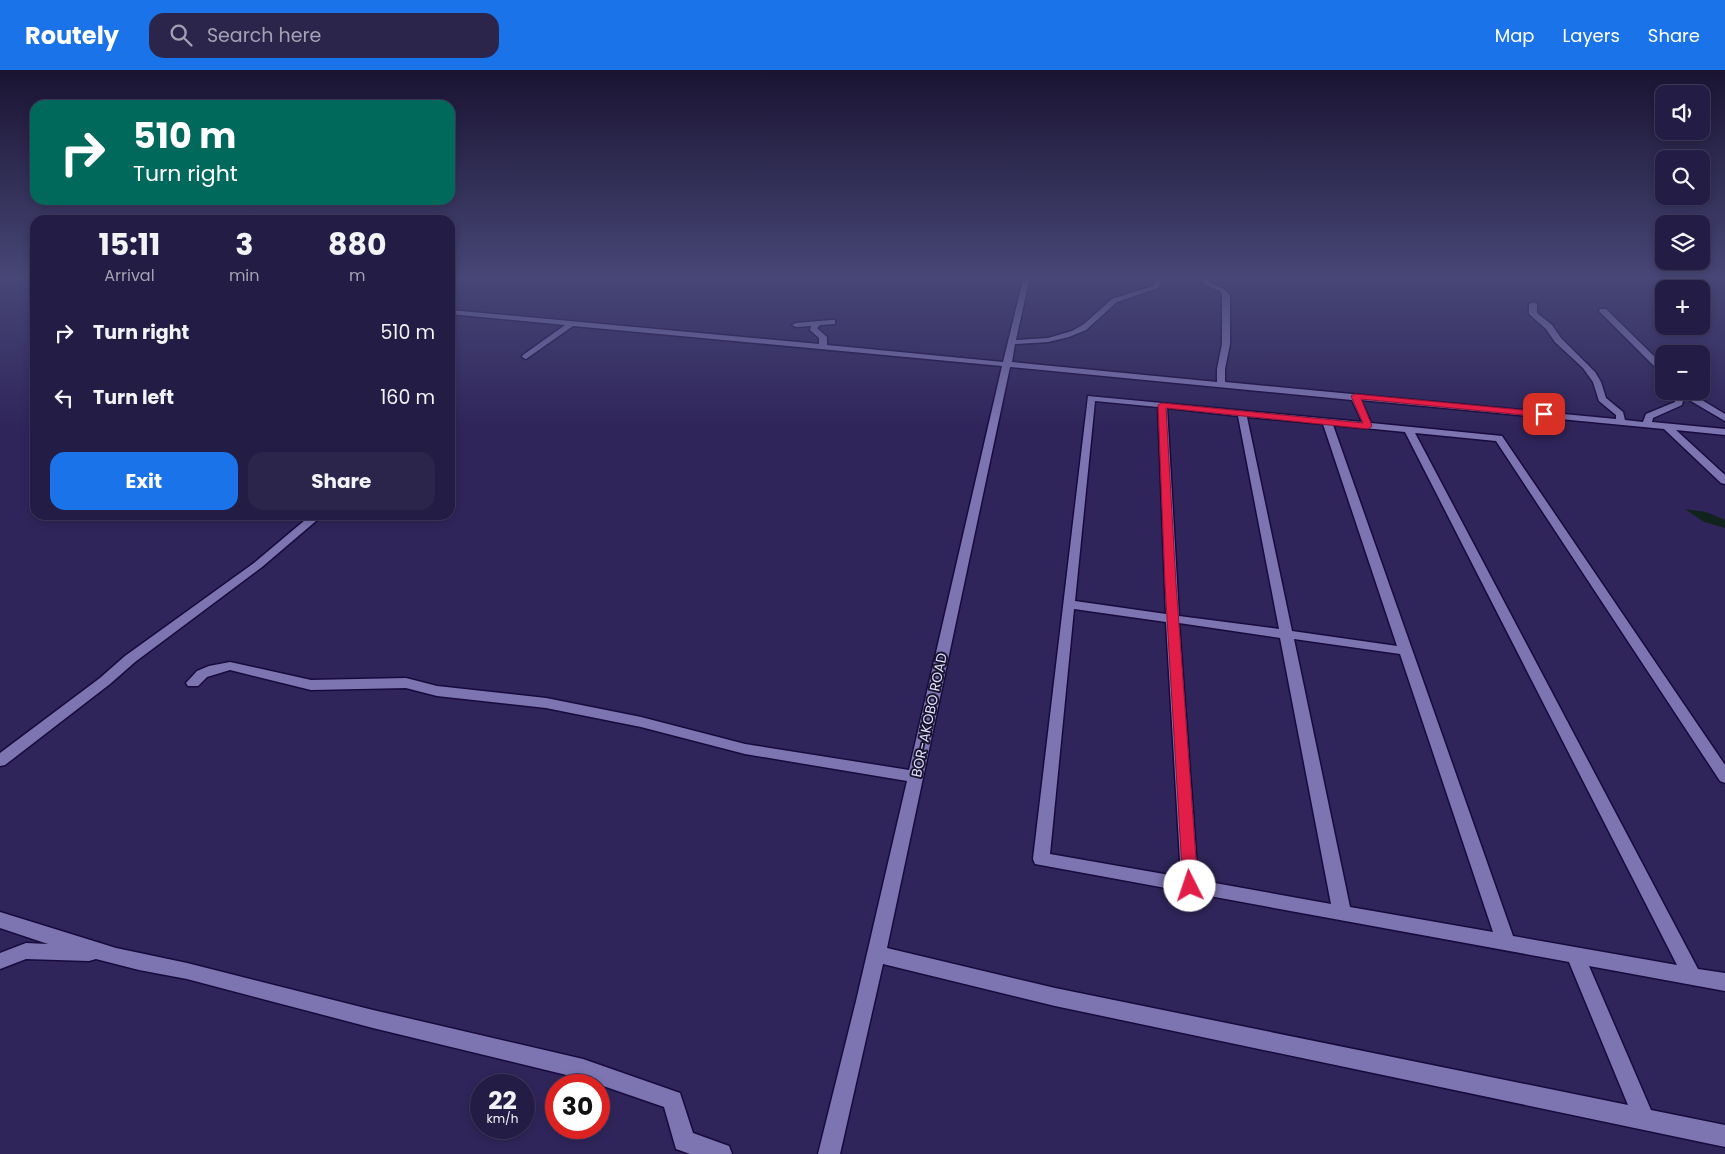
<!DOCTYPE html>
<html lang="en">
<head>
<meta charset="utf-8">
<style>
	body { margin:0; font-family:Poppins,sans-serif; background:#2b254b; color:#f1f3f6; height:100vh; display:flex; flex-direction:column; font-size:19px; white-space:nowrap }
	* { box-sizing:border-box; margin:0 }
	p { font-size:16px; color:#a3a1b2 }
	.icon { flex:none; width:28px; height:28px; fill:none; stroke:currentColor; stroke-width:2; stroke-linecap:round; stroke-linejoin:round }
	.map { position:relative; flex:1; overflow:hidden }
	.drawer { position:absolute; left:30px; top:145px; width:425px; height:305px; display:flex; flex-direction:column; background:#231c44; border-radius:15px; box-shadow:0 2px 8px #0003,0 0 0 1px #403a5d }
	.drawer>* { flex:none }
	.top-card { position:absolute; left:30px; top:30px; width:425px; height:105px; border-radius:15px; box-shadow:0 2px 8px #0003,0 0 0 1px #403a5d; background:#00695c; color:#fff; overflow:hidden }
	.controls { position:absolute; left:1655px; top:15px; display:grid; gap:10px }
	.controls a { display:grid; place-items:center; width:55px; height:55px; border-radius:10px; background:#231c44; box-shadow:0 2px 8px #0003,0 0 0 1px #403a5d; font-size:25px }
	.speed { position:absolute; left:470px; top:1004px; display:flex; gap:10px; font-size:25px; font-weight:700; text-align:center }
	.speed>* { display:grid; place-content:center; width:65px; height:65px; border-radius:50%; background:#231c44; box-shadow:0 2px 8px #0003,0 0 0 1px #403a5d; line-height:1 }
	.speed small { font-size:12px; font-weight:400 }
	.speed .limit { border:8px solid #d22; background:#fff; color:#111 }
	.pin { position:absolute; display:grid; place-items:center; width:42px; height:42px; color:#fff; margin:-21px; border-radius:10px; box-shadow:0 2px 8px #0006 }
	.me { position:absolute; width:55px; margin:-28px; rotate:356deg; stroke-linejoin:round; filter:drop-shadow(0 0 4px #0008) }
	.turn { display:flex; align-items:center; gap:18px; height:105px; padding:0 20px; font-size:22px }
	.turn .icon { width:65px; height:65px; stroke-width:2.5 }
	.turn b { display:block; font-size:35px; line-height:42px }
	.eta { display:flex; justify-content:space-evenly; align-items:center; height:85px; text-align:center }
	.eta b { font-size:30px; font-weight:700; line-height:35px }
	.primary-button { display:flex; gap:10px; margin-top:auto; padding:10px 20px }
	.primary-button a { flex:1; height:58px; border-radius:15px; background:#1a73e8; color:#fff; font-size:20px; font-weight:700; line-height:58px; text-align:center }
	.primary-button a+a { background:#2b254b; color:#f1f3f6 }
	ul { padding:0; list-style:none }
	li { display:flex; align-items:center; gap:15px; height:65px; padding:0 20px }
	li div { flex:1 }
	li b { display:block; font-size:19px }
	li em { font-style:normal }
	header { display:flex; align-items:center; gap:30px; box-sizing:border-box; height:70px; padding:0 25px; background:#1a73e8; color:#fff }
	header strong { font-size:24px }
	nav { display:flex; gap:28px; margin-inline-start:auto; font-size:18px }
	.search { width:350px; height:45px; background:#2b254b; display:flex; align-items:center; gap:12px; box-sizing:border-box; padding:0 18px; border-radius:15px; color:#a3a1b2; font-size:19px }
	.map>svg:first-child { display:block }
	.water { fill:#10231c }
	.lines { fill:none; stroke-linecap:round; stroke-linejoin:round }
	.minor-casing { stroke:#190a3d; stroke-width:3 }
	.minor { fill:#7c75b1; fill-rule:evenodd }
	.route { fill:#e11d48; stroke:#92132f }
	.labels { text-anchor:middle; stroke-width:4; stroke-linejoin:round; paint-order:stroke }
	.street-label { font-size:14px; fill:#e0ddff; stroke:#17142b }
</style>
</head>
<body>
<header>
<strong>Routely</strong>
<div class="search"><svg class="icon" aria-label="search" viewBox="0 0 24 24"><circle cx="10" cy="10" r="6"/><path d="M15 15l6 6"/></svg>Search here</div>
<nav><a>Map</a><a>Layers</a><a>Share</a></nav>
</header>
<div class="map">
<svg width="1725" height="1084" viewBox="0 0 1725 1084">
	<rect width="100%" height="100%" fill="#2f255a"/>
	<path class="water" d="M1685 439 1706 442 1725 450V458L1704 452Z"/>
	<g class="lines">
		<g class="minor-casing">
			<path id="minor" d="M1024 206H1030L1016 270 1048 268 1072 261 1084 254 1112 229 1153 216 1159 206H1165L1158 218 1117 232 1086 260 1069 267 1048 272 1015 274 1012 292 1217 312V299L1222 274V225L1220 221 1205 215 1200 206H1206L1210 213 1224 219 1230 225V274L1225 299V312L1616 349V345L1599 331 1593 312 1583 298 1555 272 1546 259 1529 244V234L1533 232 1537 234V243L1552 255 1561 268 1595 302 1601 312 1606 328 1623 342 1625 350 1643 352 1646 344 1675 332 1676 321H1687L1725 344V351L1684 327 1682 335 1653 348 1652 352 1725 359V365L1676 360 1725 405V414L1721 413 1664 359 1361 330 1371 353 1502 366 1725 695V713L1720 711 1496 371 1415 363 1698 899 1725 903V921L1589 896 1651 1040 1725 1055V1077L1055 936 883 894 840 1084H818L856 931 907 711 745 684 641 657 546 638 437 626 406 618 311 620 230 600 207 607 198 616H188L186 613 197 601 209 596 230 592 311 610 406 608 437 616 546 628 641 647 745 674 909 700 1002 296 573 256 526 289 522 287 523 285 565 255 450 244V240L819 274V268L810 260 811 256 796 257 792 255 796 253 832 250H835V254L820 255 817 258 827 267V275L1003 292ZM1010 297 1352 330 1362 352 1088 326 1033 789 1035 794 1569 892 1628 1035 1055 918 887 878ZM1095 331 1158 337 1166 544 1075 531ZM1167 338 1238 346 1279 559 1179 546ZM1247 347 1323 354 1397 576 1292 561ZM1333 355 1405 362 1677 895 1513 866ZM1074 539 1166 552 1181 807 1050 784ZM1179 553 1280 568 1331 834 1198 810ZM1294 569 1400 584 1493 862 1350 837Z
				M1600 239H1606L1664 296V303L1657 299 1599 241Z
				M311 445H323L262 497 135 592 110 614 5 695 0 696V683L100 608 125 586 254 493Z
				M0 842 116 878 187 893 373 940 583 989 680 1023 693 1063 729 1076 732 1084H690L676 1079 664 1037 583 1009 373 958 187 909 139 900 96 889 89 891 26 889 0 899V883L26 873 48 874 0 858Z"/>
		</g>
		<use href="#minor" class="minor"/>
	</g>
	<linearGradient id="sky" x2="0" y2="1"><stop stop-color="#1a1432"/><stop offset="0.58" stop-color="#474676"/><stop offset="1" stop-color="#474676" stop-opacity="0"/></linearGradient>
	<rect width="1725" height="358" fill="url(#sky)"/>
	<path class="route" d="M1355 324 1544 342 1548 344 1544 347 1361 329 1372 356 1368 359 1166 338 1176 514 1198 816 1196 820 1190 822 1185 820 1183 816 1165 514 1158 335 1162 333 1363 353 1351 326Z"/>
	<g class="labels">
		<g class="street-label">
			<text transform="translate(929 645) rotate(-78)" y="5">BOR-AKOBO ROAD</text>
		</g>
	</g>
</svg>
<div class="controls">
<a><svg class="icon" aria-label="sound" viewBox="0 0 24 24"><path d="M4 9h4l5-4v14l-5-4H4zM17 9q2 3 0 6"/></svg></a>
<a><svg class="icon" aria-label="search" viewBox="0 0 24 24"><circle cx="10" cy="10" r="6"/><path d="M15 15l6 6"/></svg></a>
<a><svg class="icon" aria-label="layers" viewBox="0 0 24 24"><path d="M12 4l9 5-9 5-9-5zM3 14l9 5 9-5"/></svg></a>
<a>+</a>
<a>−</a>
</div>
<div class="speed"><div>22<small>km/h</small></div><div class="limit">30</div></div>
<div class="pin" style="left:1544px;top:344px;background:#d93025"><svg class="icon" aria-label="arrive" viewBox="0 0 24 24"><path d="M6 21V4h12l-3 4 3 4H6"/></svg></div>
<svg class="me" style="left:1190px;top:816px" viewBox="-20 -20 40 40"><circle r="19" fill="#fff"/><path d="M0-13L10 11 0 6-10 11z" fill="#e11d48"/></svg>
<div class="top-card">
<div class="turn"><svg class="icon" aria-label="right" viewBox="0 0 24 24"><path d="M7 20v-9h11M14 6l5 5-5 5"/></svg><div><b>510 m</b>Turn right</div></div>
</div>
<section class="drawer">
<div class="eta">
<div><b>15:11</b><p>Arrival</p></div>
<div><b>3</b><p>min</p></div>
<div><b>880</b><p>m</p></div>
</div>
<ul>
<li><svg class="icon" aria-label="right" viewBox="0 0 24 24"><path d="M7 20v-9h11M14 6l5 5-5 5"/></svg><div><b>Turn right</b></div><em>510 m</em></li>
<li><svg class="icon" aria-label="left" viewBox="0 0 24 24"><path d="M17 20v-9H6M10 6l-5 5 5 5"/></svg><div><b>Turn left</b></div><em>160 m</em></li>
</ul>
<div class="primary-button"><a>Exit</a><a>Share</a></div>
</section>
</div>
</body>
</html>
